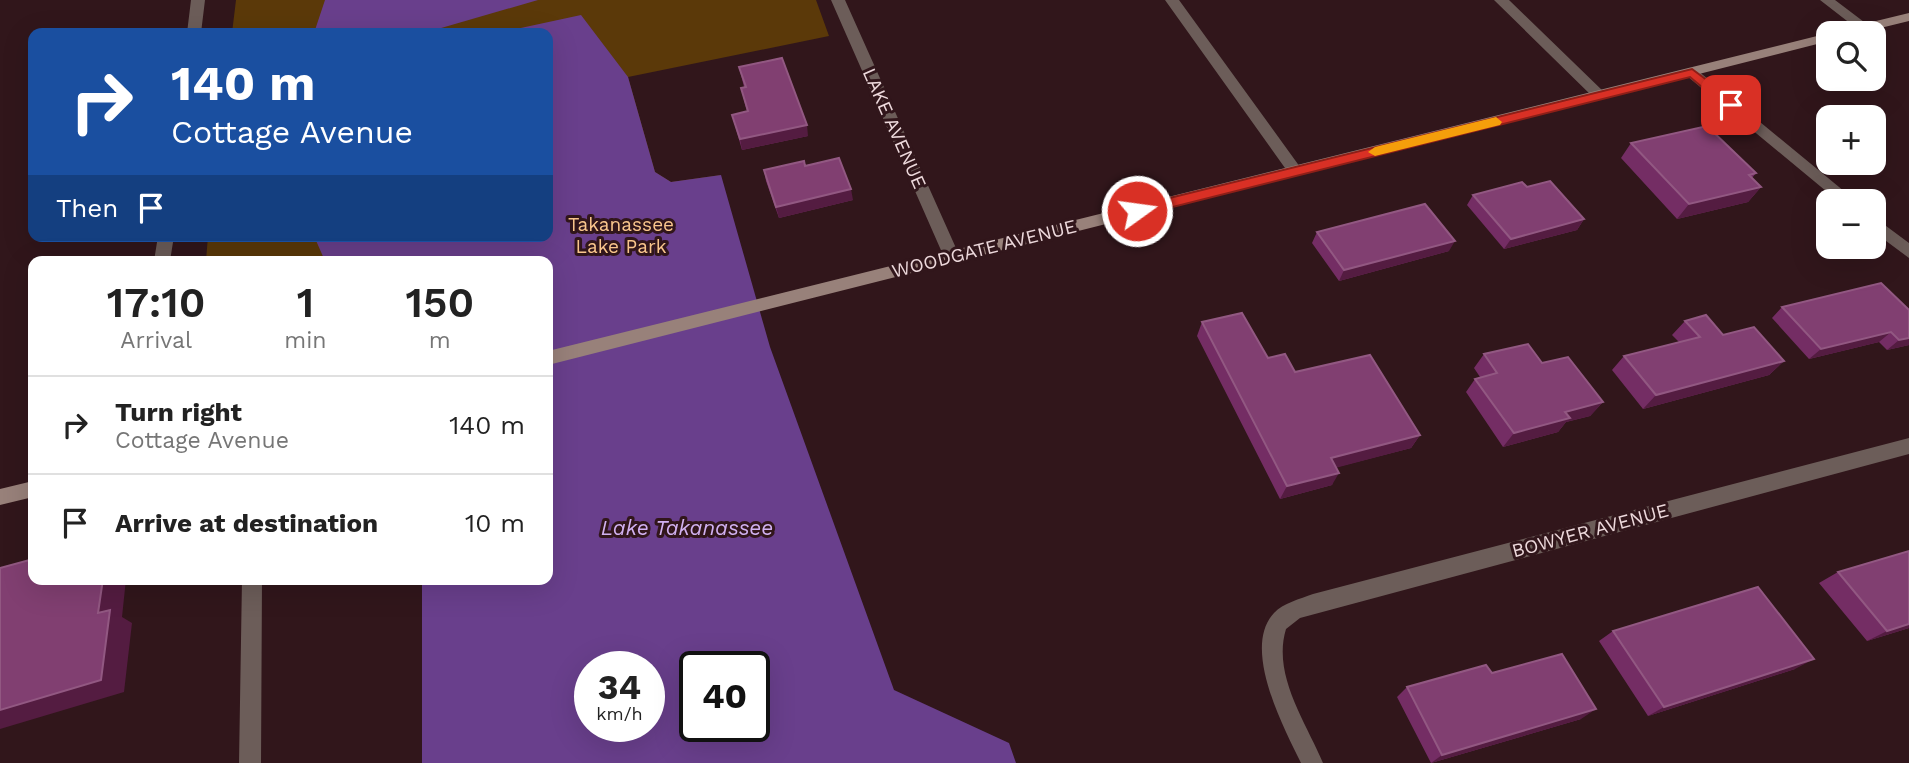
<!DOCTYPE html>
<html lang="en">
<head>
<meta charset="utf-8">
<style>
	body { margin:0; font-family:"Work Sans",sans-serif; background:#f6f6f6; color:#222; height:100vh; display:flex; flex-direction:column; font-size:26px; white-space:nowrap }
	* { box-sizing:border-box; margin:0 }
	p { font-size:23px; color:#767676 }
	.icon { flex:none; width:38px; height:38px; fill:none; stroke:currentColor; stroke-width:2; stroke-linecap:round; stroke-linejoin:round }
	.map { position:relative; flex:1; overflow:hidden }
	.panel { position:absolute; left:28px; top:256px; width:525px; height:329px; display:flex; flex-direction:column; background:#fff; border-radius:14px; box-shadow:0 7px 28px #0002 }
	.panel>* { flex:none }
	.banner { position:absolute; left:28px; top:28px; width:525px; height:214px; border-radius:14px; box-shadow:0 7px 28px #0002; background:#1a4fa0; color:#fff; overflow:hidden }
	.buttons { position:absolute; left:1816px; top:21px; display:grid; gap:14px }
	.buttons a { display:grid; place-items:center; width:70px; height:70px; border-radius:14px; background:#fff; box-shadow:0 7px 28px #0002; font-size:35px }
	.speed { position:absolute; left:574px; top:651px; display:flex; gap:14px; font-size:35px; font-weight:700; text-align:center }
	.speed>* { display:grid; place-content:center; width:91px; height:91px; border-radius:50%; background:#fff; box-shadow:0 7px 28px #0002; line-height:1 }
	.speed small { font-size:18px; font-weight:400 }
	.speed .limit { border:4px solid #111; border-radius:10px; background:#fff; color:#111 }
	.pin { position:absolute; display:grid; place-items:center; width:60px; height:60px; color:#fff; margin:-30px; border-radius:14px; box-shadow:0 4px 10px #0006 }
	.me { position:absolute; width:77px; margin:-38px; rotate:76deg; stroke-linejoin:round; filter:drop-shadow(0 0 5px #0008) }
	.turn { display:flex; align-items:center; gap:24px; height:147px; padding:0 28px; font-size:32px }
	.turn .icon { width:91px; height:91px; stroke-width:2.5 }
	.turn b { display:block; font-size:49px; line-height:60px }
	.then { display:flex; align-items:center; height:66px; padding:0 28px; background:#0003; gap:14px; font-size:26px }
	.eta { display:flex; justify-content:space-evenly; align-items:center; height:119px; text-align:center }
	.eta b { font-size:42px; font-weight:600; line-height:49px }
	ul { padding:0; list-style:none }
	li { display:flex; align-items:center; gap:21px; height:98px; padding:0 28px; border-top:2px solid #e0e0e0 }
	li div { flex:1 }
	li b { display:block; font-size:26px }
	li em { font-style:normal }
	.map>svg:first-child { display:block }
	.green { fill:#5b3909 }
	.water { fill:#693f8c; fill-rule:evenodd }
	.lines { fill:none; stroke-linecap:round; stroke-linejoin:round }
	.street { fill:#6c5d59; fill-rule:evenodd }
	.secondary { fill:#98817a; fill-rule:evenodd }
	.wall { fill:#742d64 }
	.shaded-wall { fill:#541c41 }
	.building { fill:#813f71; stroke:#925882; stroke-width:2 }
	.route { fill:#d93025; stroke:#8d1f18; stroke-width:2 }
	.slow { fill:#f59e0b }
	.labels { text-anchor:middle; stroke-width:6; stroke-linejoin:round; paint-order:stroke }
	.street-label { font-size:19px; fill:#edd9dc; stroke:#31161b }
	.park-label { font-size:19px; fill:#fac68d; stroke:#31161b }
	.water-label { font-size:21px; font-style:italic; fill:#d1b1f1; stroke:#31161b }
</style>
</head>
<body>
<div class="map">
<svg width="1909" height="763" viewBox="0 0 1909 763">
	<rect width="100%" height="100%" fill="#31161b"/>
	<path class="green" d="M236 0H816L829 36 628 77 655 172 671 182 721 175 548 261H206L208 236H548V33H232Z"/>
	<path class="water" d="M325 0H538L424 33H314Z
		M581 15 628 77 655 172 671 182 721 175 770 347 894 690 1009 743 1016 763H422V579H548V261H325L314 236H548V33H498ZM590 667H649V726H590ZM695 667H754V726H695Z"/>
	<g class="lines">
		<path class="street" d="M191 0H205L201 33H187Z
			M831 0H845L960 257 958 261 952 263 944 257Z
			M1165 0H1179L1300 167 1303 171 1300 175H1290Z
			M1494 0H1509L1605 93V99H1595Z
			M1820 0H1835L1872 28 1870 31H1860Z
			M1692 68 1697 70 1856 201H1838L1687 76 1685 73Z
			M1874 217 1909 243V258L1874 232Z
			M158 236H174L170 261H154Z
			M1909 438V454L1300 618 1286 629C1272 675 1306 722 1323 763H1301C1284 728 1241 648 1274 613 1283 603 1300 599 1313 594Z
			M242 579H262L261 763H239Z"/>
		<path class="secondary" d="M1909 13V21L1860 33H1837L1839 30Z
			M1829 33V41L548 365V351Z
			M33 481V497L0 505V489Z"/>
	</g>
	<path class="wall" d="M739 67 808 136 742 150 732 115 747 112 741 88 744 87Z
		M1631 143 1756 173 1752 178 1761 187 1748 202 1677 219 1621 158Z
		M805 166 853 200 779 218 766 181 764 170Z
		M1527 187 1584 219 1577 230 1504 249 1467 205 1473 195Z
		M1317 232 1449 251 1339 281 1312 243Z
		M1782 307 1909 310V345L1887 350 1879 342 1809 359 1772 318Z
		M1685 321 1723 335 1784 361 1769 375 1643 409 1612 370 1624 356 1679 342 1672 335Z
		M1202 322 1268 358 1420 435 1411 448 1337 467 1332 485 1280 499 1197 336Z
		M1484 354 1542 363 1603 402 1590 416 1566 422 1558 432 1503 447 1466 392 1475 379 1480 377 1474 368Z
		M1909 551V628L1867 641 1819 583 1838 572Z
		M1613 631 1795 669 1648 716 1599 641Z
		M1492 673 1581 719 1431 763 1397 697 1407 687Z"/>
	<path class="shaded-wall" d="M807 125 808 136 742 150 740 139Z
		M1761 187 1748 202 1677 219 1689 204Z
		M851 189 853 200 779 218 776 207Z
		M1584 219 1577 230 1504 249 1511 239Z
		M1455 241 1449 251 1339 281 1344 270Z
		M1891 332 1879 342 1809 359 1821 349Z
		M1909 338V345L1887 350 1899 340Z
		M1784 361 1769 375 1643 409 1656 395Z
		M1603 402 1590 416 1566 422 1558 432 1503 447 1514 433 1565 412Z
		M1420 435 1411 448 1324 471 1331 458Z
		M1339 473 1332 485 1280 499 1287 486Z
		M103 579H126L122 617 132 623 124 692 0 729V710L98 613Z
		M1909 624V628L1867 641 1887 631Z
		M1814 659 1795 669 1648 716 1664 707Z
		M1596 709 1581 719 1431 763 1442 755Z"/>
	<path class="building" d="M782 58 807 125 740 139 732 115 748 111 741 88 746 87 739 67Z
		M1707 126 1756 173 1749 175 1761 187 1689 204 1631 143Z
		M839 158 851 189 776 207 764 170 804 161 805 166Z
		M1550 181 1584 219 1511 239 1473 195 1522 182 1527 187Z
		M1425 204 1455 241 1344 270 1317 232Z
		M1881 283 1909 310V338L1899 340 1891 332 1821 349 1782 307Z
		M1242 313 1268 358 1285 354 1295 372 1370 355 1420 435 1331 458 1339 473 1287 486 1202 322Z
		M1706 315 1723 335 1754 327 1784 361 1656 395 1624 356 1700 337 1685 321Z
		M1528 344 1542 363 1568 357 1603 402 1565 412 1570 418 1514 433 1475 379 1497 373 1484 354Z
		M1909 551V624L1887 631 1838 572Z
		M33 559V579H103L98 613 110 610 101 680 0 710V568Z
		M1758 587 1814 659 1664 707 1613 631Z
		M1562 654 1596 709 1442 755 1407 687 1486 665 1492 673Z"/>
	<path class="route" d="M1692 69 1736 102V108H1727L1690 77 1137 216 1130 211 1137 206Z"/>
	<path class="slow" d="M1496 117 1502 122 1500 125 1375 156 1368 152 1375 147Z"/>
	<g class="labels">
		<g class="street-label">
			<text transform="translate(895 128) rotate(66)" y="7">LAKE AVENUE</text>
			<text transform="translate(984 248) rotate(-14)" y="7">WOODGATE AVENUE</text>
			<text transform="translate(1590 530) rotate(-15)" y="7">BOWYER AVENUE</text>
		</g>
		<g class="park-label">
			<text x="621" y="231">Takanassee<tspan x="621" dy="22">Lake Park</tspan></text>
		</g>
		<g class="water-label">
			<text x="687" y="535">Lake Takanassee</text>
		</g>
	</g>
</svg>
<div class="buttons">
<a><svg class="icon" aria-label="search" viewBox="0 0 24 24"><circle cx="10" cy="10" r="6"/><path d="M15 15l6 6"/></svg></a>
<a>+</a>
<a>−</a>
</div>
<div class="speed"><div>34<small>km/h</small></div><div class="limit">40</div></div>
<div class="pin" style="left:1731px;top:105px;background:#d93025"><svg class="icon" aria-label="arrive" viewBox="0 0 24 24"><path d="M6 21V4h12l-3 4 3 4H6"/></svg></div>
<svg class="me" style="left:1137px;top:211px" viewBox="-20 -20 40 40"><circle r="17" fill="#d93025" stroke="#fff" stroke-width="3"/><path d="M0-11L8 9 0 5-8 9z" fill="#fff"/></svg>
<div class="banner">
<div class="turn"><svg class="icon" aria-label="right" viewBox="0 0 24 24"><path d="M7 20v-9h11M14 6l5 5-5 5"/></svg><div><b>140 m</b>Cottage Avenue</div></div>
<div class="then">Then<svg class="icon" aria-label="arrive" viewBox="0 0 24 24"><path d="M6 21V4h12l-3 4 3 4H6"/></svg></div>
</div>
<section class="panel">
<div class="eta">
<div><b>17:10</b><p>Arrival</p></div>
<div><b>1</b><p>min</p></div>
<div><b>150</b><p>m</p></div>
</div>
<ul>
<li><svg class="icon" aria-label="right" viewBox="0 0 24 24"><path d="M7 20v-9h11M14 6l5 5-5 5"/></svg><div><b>Turn right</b><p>Cottage Avenue</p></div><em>140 m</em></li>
<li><svg class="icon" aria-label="arrive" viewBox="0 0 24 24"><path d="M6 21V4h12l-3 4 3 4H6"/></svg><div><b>Arrive at destination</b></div><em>10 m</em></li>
</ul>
</section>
</div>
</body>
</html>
